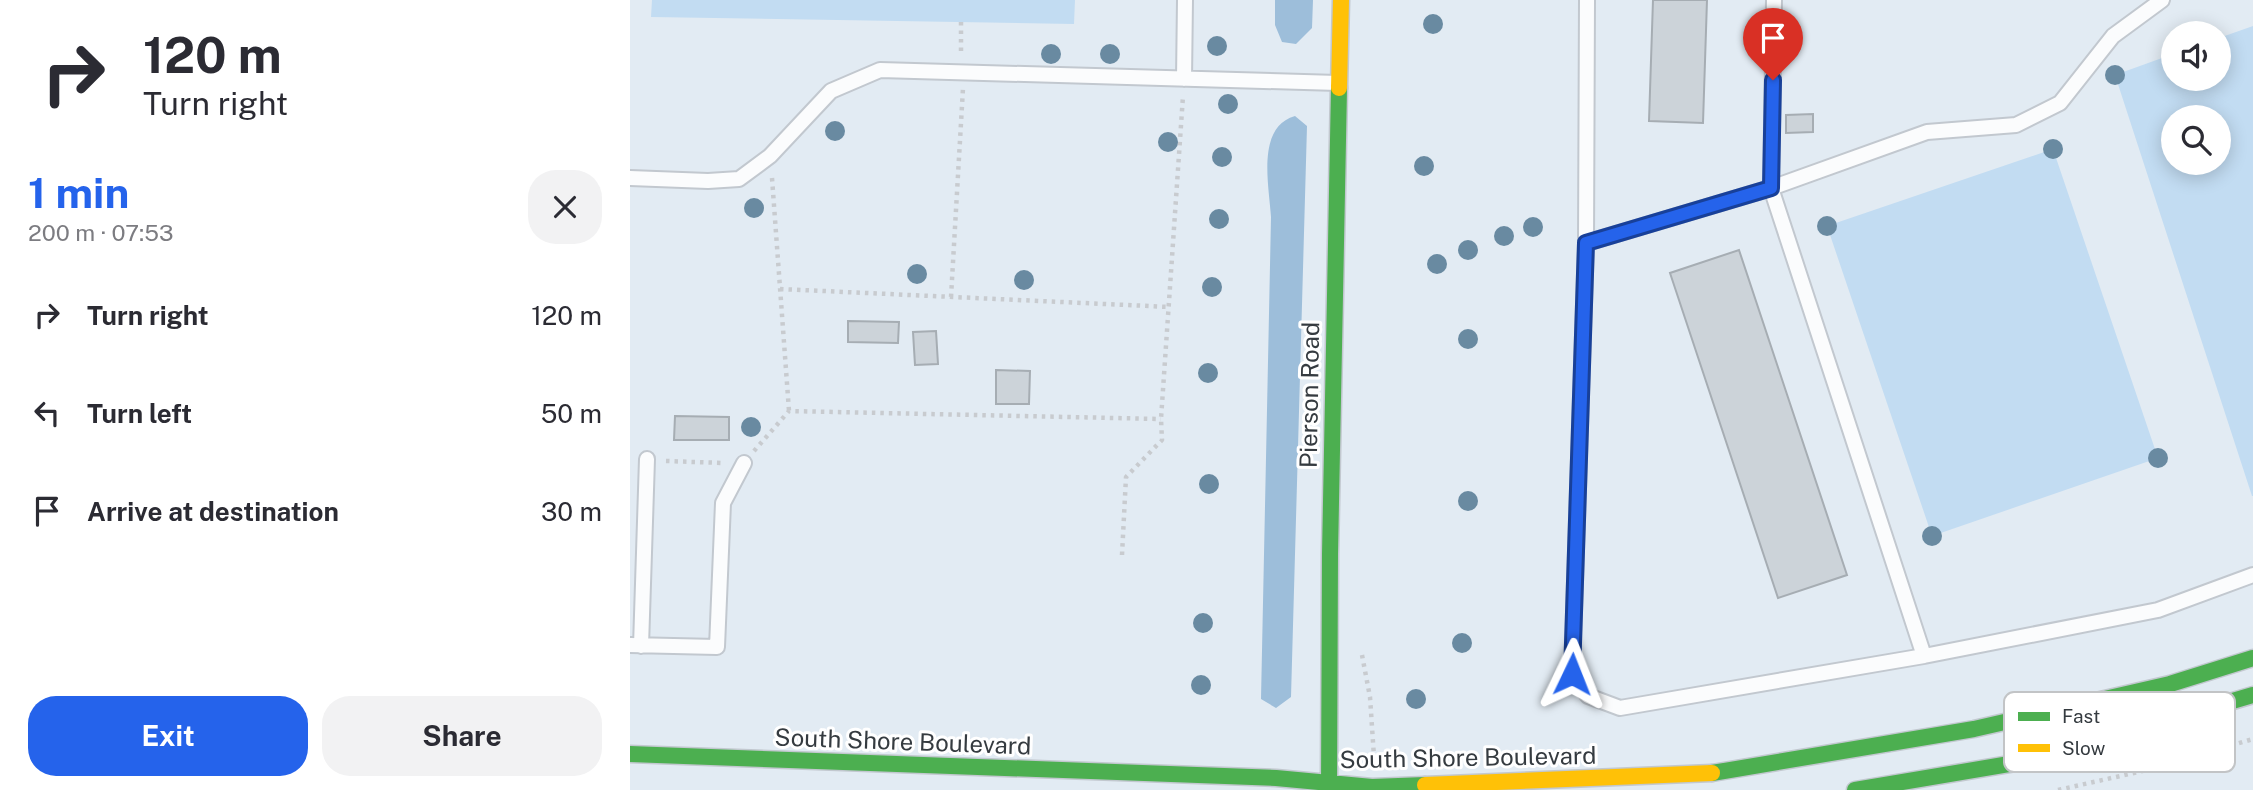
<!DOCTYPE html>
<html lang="en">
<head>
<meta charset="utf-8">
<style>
	body { margin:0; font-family:"Public Sans",sans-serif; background:#f2f2f3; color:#2b2b33; height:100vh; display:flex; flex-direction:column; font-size:26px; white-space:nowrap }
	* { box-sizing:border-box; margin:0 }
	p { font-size:23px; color:#7c7c81 }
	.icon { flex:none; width:38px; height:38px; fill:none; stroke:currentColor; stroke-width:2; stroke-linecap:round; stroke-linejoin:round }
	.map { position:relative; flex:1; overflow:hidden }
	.sheet { display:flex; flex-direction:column; background:#fff; width:630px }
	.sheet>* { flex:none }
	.top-card { background:#fff; color:#2b2b33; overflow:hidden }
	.buttons { position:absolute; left:1531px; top:21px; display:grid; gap:14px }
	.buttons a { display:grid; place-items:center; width:70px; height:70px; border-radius:50%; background:#fff; box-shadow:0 4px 18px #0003; font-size:35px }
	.pin { position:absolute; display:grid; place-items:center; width:60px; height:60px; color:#fff; margin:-72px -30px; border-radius:50% 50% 50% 0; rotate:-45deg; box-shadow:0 0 7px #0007 }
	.pin .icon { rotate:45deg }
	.me { position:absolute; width:77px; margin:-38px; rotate:2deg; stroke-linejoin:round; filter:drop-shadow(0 0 5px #0008) }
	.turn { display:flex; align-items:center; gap:24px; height:147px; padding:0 28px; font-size:32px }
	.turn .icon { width:91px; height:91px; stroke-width:2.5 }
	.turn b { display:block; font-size:49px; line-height:60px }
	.round { display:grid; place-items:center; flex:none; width:74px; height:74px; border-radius:28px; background:#f2f2f3 }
	.summary { display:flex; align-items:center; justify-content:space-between; height:119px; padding:0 28px }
	h1 { font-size:42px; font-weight:700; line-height:52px; color:#2563eb }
	.primary-button { display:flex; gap:14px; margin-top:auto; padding:14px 28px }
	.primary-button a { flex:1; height:80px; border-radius:28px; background:#2563eb; color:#fff; font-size:28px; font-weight:700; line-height:80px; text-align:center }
	.primary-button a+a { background:#f2f2f3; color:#2b2b33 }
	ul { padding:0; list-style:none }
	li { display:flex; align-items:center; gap:21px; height:98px; padding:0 28px }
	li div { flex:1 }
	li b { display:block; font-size:26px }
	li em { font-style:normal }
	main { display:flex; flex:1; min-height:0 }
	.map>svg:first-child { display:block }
	.green { fill:#c2dcf2; fill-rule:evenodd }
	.water { fill:#9dbeda }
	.building { fill:#ccd3d9; stroke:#a6adb3; stroke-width:2 }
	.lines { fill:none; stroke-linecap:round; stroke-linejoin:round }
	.lane-casing { stroke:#c2c8cf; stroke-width:18 }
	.fast-casing { stroke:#c2c8cf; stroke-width:19 }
	.slow-casing { stroke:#c2c8cf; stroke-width:19 }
	.path { stroke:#c8cbcf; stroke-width:4.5; stroke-dasharray:3.5 5; stroke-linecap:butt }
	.lane { stroke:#fbfcfd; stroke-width:14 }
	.fast { stroke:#4caf50; stroke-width:16 }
	.slow { stroke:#ffc107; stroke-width:16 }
	.tree { fill:#698aa1 }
	.route-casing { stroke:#184099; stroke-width:18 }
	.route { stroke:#2563eb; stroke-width:12 }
	.labels { text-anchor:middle; stroke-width:6; stroke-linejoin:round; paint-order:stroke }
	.street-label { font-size:24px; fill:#353b40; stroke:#fff }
	.key { fill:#fff; stroke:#c2c4c6; stroke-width:2 }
	.key-label { font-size:19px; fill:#353b40 }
</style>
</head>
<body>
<main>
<section class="sheet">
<div class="top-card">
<div class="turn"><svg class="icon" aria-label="right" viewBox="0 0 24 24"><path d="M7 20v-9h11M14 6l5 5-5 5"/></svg><div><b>120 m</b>Turn right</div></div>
</div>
<div class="summary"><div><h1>1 min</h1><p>200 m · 07:53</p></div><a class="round"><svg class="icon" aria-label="close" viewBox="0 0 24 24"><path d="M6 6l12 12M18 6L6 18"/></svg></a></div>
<ul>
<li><svg class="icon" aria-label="right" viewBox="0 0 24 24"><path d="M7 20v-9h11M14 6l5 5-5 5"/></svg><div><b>Turn right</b></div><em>120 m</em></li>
<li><svg class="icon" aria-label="left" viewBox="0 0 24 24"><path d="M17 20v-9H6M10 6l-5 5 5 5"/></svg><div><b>Turn left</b></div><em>50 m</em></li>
<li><svg class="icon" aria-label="arrive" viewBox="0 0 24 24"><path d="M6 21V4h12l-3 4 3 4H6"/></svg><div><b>Arrive at destination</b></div><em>30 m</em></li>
</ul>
<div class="primary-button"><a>Exit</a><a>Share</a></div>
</section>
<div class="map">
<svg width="1623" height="790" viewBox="0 0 1623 790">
	<rect width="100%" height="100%" fill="#e2ebf3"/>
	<path class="green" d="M22 0H445L444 24 21 17Z
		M1623 26V496H1622L1485 75 1543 54 1544 79H1589V38ZM1589 117V163H1544V117Z
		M1423 149 1528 458 1302 536 1197 226Z"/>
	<path class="water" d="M645 0H683L682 28 666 44 652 42 645 25Z
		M665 116 677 126 661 697 646 708 631 699 641 217C639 185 626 127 665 116Z"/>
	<path class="building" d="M1023 0H1077L1073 123 1019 121Z
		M1183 114V132L1156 133V115Z
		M1109 250 1217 575 1148 598 1040 273Z
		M218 321 269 322 268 343 218 342Z
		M306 331 308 364 285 365 283 332Z
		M366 370 400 371 399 404H366Z
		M45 416 99 417V440H44Z"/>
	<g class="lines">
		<g class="lane-casing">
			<path id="lane" d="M957 0 956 243 942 674 958 696 990 708 1294 656 1528 610 1623 575
				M1144 0 1141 188 1294 656
				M554 79 555 0
				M0 178 78 181 109 179 140 156 201 91 250 70 708 83
				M956 243 1141 188 1297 132 1386 125 1430 103 1483 36 1532 0
				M0 645 87 647 93 503 114 463
				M11 646 17 459"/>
		</g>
		<g class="fast-casing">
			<path id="fast" d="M0 754 646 778 742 787 795 785
				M1082 773 1344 729 1540 684 1623 658
				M699 790 700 554 709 88
				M1225 790 1403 760 1623 695"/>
		</g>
		<g class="slow-casing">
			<path id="slow" d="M709 88 711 0
				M795 785 1082 773"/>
		</g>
		<path class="path" d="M331 22V55
			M142 178 159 411
			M150 289 540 307
			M321 297 333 88
			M124 451 159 411 531 419
			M36 461 93 463
			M492 555 496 477 532 440 531 419 553 96
			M732 655 740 697 744 757
			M1428 790 1526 768 1623 739"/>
		<use href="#lane" class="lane"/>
		<use href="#fast" class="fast"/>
		<use href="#slow" class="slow"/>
	</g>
	<g class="tree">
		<circle cx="803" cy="24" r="10"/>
		<circle cx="587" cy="46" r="10"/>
		<circle cx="421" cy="54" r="10"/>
		<circle cx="480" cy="54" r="10"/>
		<circle cx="1485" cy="75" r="10"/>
		<circle cx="598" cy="104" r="10"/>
		<circle cx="205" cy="131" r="10"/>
		<circle cx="538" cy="142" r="10"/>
		<circle cx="1423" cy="149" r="10"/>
		<circle cx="592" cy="157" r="10"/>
		<circle cx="794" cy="166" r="10"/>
		<circle cx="124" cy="208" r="10"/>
		<circle cx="589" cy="219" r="10"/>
		<circle cx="1197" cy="226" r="10"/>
		<circle cx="903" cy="227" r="10"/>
		<circle cx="874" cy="236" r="10"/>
		<circle cx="838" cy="250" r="10"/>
		<circle cx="807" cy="264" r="10"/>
		<circle cx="287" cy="274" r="10"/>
		<circle cx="394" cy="280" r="10"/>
		<circle cx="582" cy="287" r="10"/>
		<circle cx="838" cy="339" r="10"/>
		<circle cx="578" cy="373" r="10"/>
		<circle cx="121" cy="427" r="10"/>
		<circle cx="1528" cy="458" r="10"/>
		<circle cx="579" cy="484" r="10"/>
		<circle cx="838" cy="501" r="10"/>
		<circle cx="1302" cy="536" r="10"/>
		<circle cx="573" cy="623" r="10"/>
		<circle cx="832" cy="643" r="10"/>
		<circle cx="571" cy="685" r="10"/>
		<circle cx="786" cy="699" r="10"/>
	</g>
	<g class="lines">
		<g class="route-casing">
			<path id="route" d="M942 674 956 243 1141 188 1143 80"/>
		</g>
		<use href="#route" class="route"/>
	</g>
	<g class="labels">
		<g class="street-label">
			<text transform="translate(680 395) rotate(-89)" y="8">Pierson Road</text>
			<text transform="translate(273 742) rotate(2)" y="8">South Shore Boulevard</text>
			<text transform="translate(838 758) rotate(-1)" y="8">South Shore Boulevard</text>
		</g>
	</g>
	<rect x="1374" y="692" width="231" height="80" rx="10" class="key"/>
	<rect x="1388" y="712" width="32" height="9" fill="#4caf50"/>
	<rect x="1388" y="744" width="32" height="8" fill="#ffc107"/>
	<g class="key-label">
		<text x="1432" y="723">Fast</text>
		<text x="1432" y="755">Slow</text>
	</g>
</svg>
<div class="buttons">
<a><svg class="icon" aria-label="sound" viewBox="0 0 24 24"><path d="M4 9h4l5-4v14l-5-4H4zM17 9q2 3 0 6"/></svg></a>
<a><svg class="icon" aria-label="search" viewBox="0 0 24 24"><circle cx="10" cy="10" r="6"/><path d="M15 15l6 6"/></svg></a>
</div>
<div class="pin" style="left:1143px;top:80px;background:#d93025"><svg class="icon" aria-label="arrive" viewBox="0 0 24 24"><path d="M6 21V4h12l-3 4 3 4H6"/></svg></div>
<svg class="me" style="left:942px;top:674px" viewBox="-20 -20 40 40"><path d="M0-17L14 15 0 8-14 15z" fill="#2563eb" stroke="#fff" stroke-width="4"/></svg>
</div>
</main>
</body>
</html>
